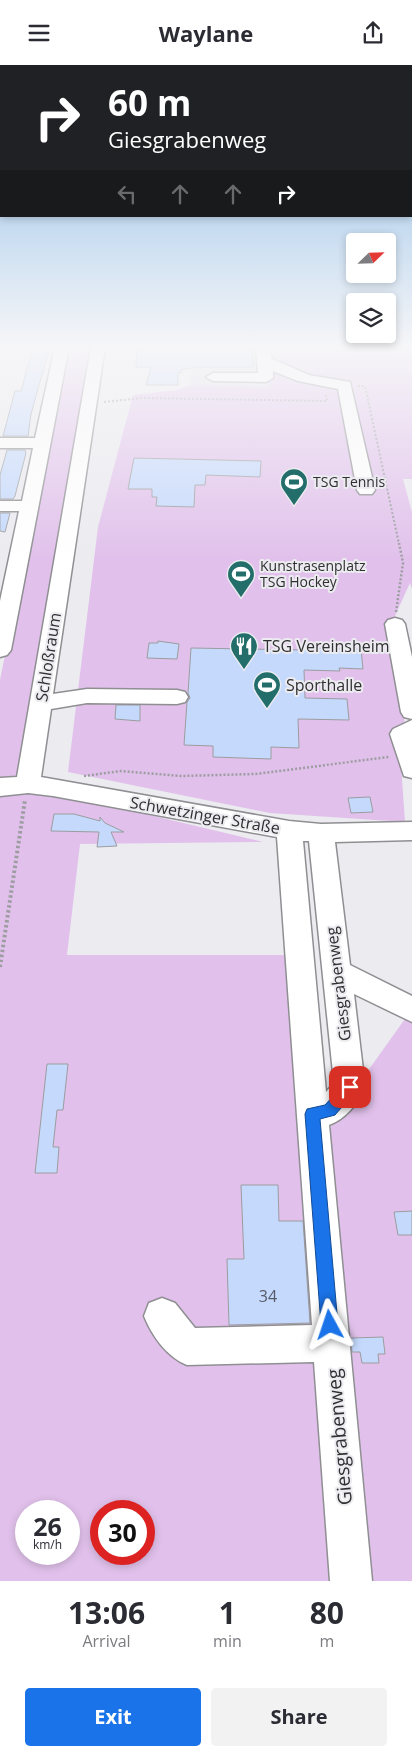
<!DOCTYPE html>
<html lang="en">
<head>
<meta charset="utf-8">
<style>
	body { margin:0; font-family:"Open Sans",sans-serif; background:#f2f2f3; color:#2b2b33; height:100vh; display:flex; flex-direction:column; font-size:19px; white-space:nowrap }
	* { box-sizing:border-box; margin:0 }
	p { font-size:16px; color:#7c7c81 }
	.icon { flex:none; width:28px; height:28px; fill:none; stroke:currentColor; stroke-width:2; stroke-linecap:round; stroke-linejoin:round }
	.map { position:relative; height:1516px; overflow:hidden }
	.panel { display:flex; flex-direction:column; background:#fff; flex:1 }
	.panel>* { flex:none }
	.hud { position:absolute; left:0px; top:0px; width:412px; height:152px; box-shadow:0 2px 8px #0003; background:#202124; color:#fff; overflow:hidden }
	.needle { width:32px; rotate:67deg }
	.controls { position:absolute; left:346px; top:168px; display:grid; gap:10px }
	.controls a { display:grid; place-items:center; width:50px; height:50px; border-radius:5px; background:#fff; box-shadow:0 2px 8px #0003; font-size:25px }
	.speed { position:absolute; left:15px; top:1435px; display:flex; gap:10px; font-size:25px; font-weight:700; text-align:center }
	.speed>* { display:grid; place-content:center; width:65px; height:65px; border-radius:50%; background:#fff; box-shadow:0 2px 8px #0003; line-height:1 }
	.speed small { font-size:12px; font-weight:400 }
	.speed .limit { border:8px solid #d22; background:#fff; color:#111 }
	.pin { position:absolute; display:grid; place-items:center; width:42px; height:42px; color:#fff; margin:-21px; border-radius:10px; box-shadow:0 2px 8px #0006 }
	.me { position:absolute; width:55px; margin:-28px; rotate:355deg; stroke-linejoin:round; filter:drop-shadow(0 0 4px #0008) }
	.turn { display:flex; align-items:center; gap:18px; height:105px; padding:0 25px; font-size:22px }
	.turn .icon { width:65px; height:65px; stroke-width:2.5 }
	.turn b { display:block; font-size:35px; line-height:42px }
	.lanes { display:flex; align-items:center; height:48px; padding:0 25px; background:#0003; justify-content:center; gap:25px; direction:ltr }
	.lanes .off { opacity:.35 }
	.eta { display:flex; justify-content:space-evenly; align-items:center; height:85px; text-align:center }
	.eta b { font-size:30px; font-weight:700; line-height:35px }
	.primary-button { display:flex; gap:10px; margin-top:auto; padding:10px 25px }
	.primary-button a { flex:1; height:58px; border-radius:5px; background:#1a73e8; color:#fff; font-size:20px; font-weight:700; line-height:58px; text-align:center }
	.primary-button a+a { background:#f2f2f3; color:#2b2b33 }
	header { display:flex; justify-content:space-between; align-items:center; height:65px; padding:0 25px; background:#fff; font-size:22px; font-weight:700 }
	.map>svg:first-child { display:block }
	.built { fill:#dedfea }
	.green { fill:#e1c1eb; fill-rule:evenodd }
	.building { fill:#c5d9fd; stroke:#9b9da0 }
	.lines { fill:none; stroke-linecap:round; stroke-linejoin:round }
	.minor-casing { stroke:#8f8f93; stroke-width:3 }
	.path-far2 { stroke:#9d9da1; stroke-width:2; stroke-dasharray:2 2; stroke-linecap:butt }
	.path-far1 { stroke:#9d9da1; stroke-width:2.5; stroke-dasharray:2 2; stroke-linecap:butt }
	.path { stroke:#9d9da1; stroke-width:4; stroke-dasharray:2.5 2.5; stroke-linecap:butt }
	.minor { fill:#fff; fill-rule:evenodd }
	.route { fill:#1a73e8; stroke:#114b97 }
	.labels { text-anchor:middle; stroke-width:4; stroke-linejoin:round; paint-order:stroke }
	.far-poi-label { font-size:14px; fill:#303032; stroke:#ebebf0; text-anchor:start }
	.poi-label { font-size:16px; fill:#303032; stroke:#ebebf0; text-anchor:start }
	.street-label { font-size:16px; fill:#303032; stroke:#ebebf0 }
	.near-number-label { font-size:16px; fill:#555a65 }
	.near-street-label { font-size:19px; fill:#303032; stroke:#ebebf0 }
</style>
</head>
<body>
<header><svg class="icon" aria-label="menu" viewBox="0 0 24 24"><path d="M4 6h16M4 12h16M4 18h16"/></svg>Waylane<svg class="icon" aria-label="share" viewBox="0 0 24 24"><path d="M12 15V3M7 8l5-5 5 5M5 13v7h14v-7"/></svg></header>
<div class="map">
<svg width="412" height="1516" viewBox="0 0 412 1516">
	<rect width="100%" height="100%" fill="#ebebf0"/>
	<path class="built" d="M123 282H261L269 322 190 320 191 303H133L134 284H123Z"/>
	<path class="green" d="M67 282H94L23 713H0V615Z
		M261 282H412V414H403L412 447V524L410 518 389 564 405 659 401 699 405 757 270 748 68 707 98 462 133 330 177 325 190 320 269 322Z
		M36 723 263 777 80 779 67 890H290L336 1516H0V728ZM26 1446H69V1489H26ZM101 1446H144V1489H101Z
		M412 944V1516H363L323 1074 355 1024Z"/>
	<path class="building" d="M33 282H48V288L31 349 28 371H3L15 326H21Z
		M218 282 252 284 253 302H196L181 305V308H178V320H146L151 302H136L137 284Z
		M7 385H25L26 388 15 431 13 434H0V410Z
		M134 393 261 396 260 412 206 410 205 420H195L194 442 156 441 157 432H152V424H128Z
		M0 448H10L5 467 0 466Z
		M158 576 179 579 177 594 147 593 149 578H158Z
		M191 583 303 585V583L361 584 363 604 339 603 340 606 304 605 305 633 347 634 349 655 298 654 299 683 271 682V694L213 692V681L184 680 187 637 190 633 188 628Z
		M116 640H140V656L115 654Z
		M370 732 373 747 351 748 348 733Z
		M54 749H74L100 756V752L105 758 124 767H111L117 781 97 782 99 767 51 766Z
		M47 999H68L63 1045H57L53 1082H59L57 1108H35Z
		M241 1120H278L279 1156H303L310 1258 229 1260 227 1194H244Z
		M412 1146V1170H398L394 1147Z
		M383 1272 385 1289H378L379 1298H362L360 1287H352L351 1273Z"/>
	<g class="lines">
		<g class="minor-casing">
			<path id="minor" d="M55 282H69L11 585 7 590 0 592V536L19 446H0V436H22L33 383H0V373H35Z
				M91 282H105L53 629 87 624 177 625 185 627 188 632 185 637 177 639 87 638 51 644 41 712 289 756 321 759 412 757V775L335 777 350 900 412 931V957L354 929 365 1022C358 1038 346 1054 329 1060L372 1516H330L314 1297 187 1300C167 1292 152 1271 144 1251L149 1238 162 1233 175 1238 195 1263 312 1260 277 772 53 731 28 728 0 731V713L17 712ZM303 776H309L334 1018 326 1027Z
				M256 282H270L272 294 309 310 350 317 375 425 372 429H360L357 425 338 324 298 316 273 306V313L266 317 213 316 206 312 213 308H258Z
				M395 553 402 555 405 559 412 592V654L404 652 401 647 385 559 388 555Z
				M412 655V713L404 711 390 669 393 664Z"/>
		</g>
		<path class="path-far2" d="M358 321H365L399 479
			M104 337 142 333 327 336 326 330"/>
		<path class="path-far1" d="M396 547 403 498 399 478
			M84 711 121 706 181 711 255 709 389 692"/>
		<path class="path" d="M0 902 25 735"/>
		<use href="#minor" class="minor"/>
	</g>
	<linearGradient id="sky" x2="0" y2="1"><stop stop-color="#86b8e6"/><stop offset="0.57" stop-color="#f6f6f8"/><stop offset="1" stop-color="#f6f6f8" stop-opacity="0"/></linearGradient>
	<rect width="412" height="494" fill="url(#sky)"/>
	<path class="route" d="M350 1016 355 1018 357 1022 355 1027 335 1050 320 1054 338 1260 335 1266 330 1268 324 1266 321 1260 305 1049 307 1044 325 1040 345 1018Z"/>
	<defs>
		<g id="stadium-pin" transform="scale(1.4375)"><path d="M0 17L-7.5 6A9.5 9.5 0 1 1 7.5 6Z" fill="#236e6a" stroke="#ebebf0"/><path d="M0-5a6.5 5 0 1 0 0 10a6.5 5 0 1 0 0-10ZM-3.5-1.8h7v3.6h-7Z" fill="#fff"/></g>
		<g id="restaurant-pin" transform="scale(1.4375)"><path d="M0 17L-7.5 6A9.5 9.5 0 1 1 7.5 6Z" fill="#236e6a" stroke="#ebebf0"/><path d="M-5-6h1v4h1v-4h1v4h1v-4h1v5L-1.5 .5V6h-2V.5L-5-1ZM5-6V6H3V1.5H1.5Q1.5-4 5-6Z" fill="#fff"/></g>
	</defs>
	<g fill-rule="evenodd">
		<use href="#stadium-pin" x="294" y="417"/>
		<use href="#stadium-pin" x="241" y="509"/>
		<use href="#restaurant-pin" x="244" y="581"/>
		<use href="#stadium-pin" x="267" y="620"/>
	</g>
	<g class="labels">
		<g class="far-poi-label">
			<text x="313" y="422">TSG Tennis</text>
			<text x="260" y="506">Kunstrasenplatz<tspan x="260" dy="16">TSG Hockey</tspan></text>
		</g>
		<g class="poi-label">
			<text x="263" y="587">TSG Vereinsheim</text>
			<text x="286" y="626">Sporthalle</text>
		</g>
		<g class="street-label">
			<text transform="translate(48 592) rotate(-81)" y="6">Schloßraum</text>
			<text transform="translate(205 750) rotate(10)" y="6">Schwetzinger Straße</text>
			<text transform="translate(338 919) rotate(-97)" y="6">Giesgrabenweg</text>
		</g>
		<g class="near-number-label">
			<text x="268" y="1237">34</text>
		</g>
		<g class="near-street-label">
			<text transform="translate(339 1372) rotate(-95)" y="7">Giesgrabenweg</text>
		</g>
	</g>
</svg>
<div class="controls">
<a><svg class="needle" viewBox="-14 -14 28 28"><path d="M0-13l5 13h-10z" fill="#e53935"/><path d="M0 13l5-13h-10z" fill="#7c7c81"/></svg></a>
<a><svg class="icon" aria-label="layers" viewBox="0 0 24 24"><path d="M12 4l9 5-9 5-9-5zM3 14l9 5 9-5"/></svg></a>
</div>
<div class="speed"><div>26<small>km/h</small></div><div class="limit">30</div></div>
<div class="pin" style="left:350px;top:1022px;background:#d93025"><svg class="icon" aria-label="arrive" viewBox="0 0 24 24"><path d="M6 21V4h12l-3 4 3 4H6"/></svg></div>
<svg class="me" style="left:330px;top:1260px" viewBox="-20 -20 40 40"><path d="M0-17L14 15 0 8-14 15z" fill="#1a73e8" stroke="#fff" stroke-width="4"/></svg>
<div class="hud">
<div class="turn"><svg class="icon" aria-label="right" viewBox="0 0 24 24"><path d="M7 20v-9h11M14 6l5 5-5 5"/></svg><div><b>60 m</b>Giesgrabenweg</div></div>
<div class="lanes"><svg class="icon off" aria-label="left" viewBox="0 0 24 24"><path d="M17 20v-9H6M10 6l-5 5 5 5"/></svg><svg class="icon off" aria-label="ahead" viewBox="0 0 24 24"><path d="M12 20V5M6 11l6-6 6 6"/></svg><svg class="icon off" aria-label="ahead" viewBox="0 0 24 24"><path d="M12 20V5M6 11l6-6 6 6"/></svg><svg class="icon" aria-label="right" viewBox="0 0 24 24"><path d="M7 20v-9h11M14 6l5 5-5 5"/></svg></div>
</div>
</div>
<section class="panel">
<div class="eta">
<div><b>13:06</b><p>Arrival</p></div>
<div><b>1</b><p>min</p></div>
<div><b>80</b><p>m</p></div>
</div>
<div class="primary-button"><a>Exit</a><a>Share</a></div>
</section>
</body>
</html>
